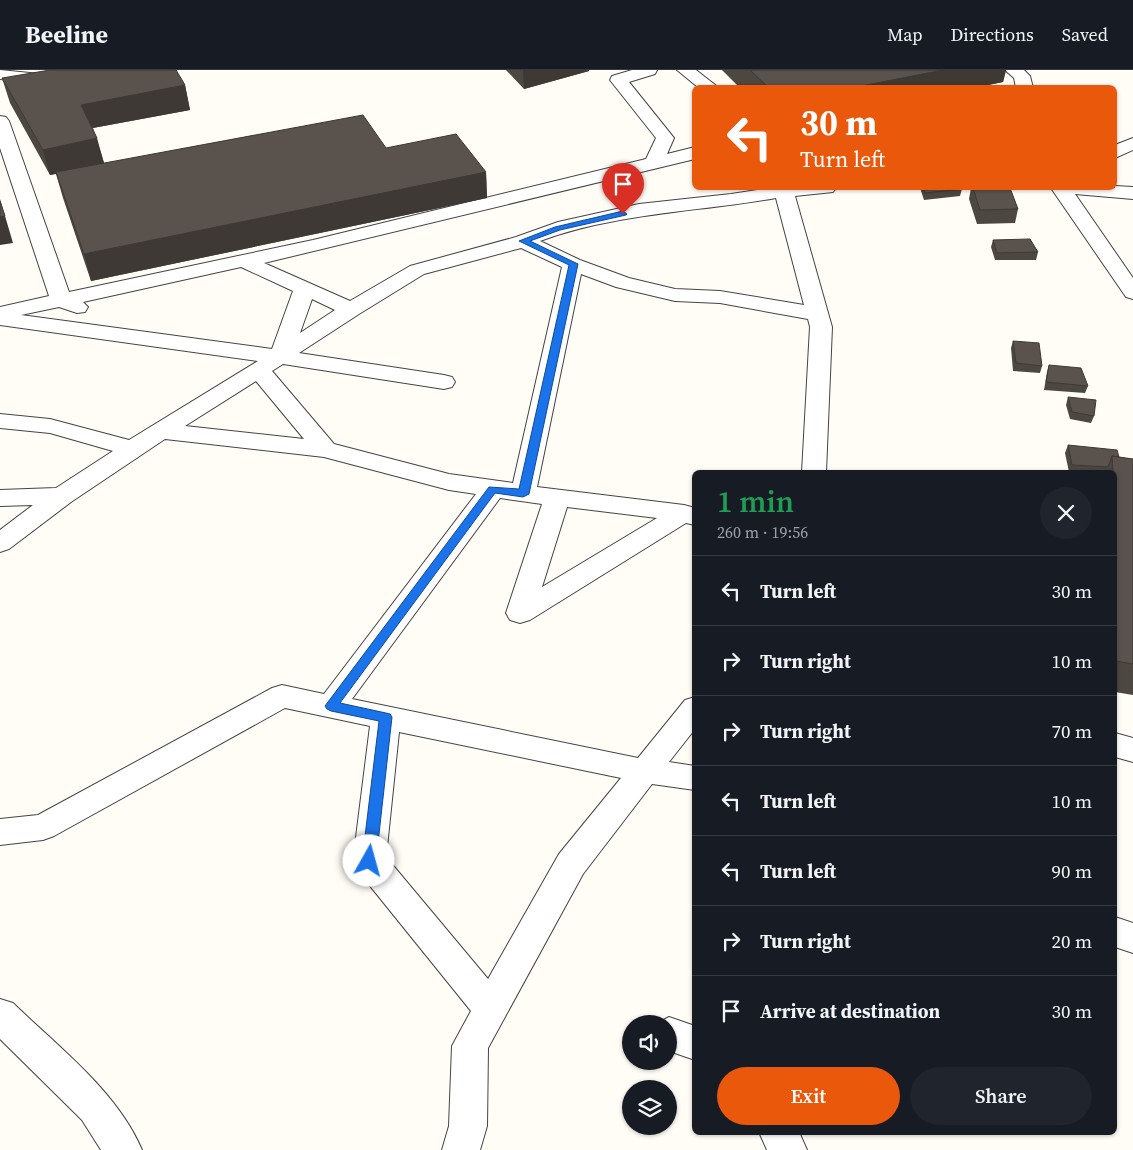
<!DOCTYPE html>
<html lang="en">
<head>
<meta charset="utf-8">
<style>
	body { margin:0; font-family:"Source Serif 4",serif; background:#20242c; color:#f1f3f6; height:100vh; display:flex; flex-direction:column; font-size:19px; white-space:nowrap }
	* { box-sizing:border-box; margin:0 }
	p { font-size:16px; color:#9ea1a6 }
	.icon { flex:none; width:28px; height:28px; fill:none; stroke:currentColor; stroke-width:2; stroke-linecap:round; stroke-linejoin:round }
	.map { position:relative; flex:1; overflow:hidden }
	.side { position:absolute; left:692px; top:400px; width:425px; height:665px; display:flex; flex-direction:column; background:#171b24; border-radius:8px; box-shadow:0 1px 4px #0004 }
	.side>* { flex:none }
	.banner { position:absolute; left:692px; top:15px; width:425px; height:105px; border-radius:8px; box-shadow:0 1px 4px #0004; background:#ea580c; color:#fff; overflow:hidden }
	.tools { position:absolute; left:622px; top:945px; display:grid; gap:10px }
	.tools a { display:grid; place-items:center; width:55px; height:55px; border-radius:50%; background:#171b24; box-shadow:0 1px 4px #0004; font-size:25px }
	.pin { position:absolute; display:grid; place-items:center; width:42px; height:42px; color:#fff; margin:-51px -21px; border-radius:50% 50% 50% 0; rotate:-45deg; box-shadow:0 0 5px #0007 }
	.pin .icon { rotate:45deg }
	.me { position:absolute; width:55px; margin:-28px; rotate:7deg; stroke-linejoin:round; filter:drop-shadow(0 0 4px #0008) }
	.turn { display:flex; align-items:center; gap:18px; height:105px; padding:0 25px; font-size:22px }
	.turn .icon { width:65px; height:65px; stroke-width:2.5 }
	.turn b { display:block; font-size:35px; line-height:42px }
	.round { display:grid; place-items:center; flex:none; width:52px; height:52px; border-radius:26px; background:#20242c }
	.overview { display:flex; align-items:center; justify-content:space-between; height:85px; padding:0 25px }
	h1 { font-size:30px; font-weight:600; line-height:38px; color:#1e9e55 }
	.button { display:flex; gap:10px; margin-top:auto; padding:10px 25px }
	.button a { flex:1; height:58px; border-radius:30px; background:#ea580c; color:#fff; font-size:20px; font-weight:600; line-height:58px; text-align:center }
	.button a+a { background:#20242c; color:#f1f3f6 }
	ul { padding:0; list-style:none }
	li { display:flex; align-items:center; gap:15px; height:70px; padding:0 25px; border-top:1px solid #363941 }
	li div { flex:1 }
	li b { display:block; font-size:19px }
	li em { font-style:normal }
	header { display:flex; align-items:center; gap:30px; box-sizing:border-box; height:70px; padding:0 25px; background:#171b24; border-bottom:1px solid #363941 }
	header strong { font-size:24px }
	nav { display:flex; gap:28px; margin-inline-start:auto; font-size:18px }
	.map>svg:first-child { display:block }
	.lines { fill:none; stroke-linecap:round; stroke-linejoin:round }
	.minor-casing { stroke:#444; stroke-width:2 }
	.minor { fill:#fff; fill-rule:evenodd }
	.wall { fill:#4d4742 }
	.shaded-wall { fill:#3f3936 }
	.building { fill:#5a524d; stroke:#3f3936 }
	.route { fill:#1a73e8; stroke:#114b97 }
</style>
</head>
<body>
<header>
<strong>Beeline</strong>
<nav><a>Map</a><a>Directions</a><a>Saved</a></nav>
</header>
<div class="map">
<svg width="1133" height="1080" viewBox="0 0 1133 1080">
	<rect width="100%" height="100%" fill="#fffdf5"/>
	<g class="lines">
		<g class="minor-casing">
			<path id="minor" d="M0 0 40 4 77 0H112L110 4 104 5 40 14 0 9Z
				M632 0H657L655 4 629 12 674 68 667 84 695 77V89L264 193 350 231 410 196 516 167 558 152 639 134 731 124 771 118H836L833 122 795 126 832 257 826 402H802L810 257 808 249 720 233 675 231 616 217 581 204 537 417 684 435 695 438V455L686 453 530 550 520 553 510 550 506 543 542 434 500 428 352 629 638 688 685 630 695 627V659L669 692 695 696V720L652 714 583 804 488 978 487 1056 480 1080H442L449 1056 452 976 471 941 358 801 353 791 370 656 285 638 54 766 43 770 0 775V749L38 745 272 618 282 615 324 624 476 424 449 420 324 387 165 369 71 432 9 479 0 482V460L33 435 0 436V420L56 418 113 381 50 363 0 358V344L50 349 129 370 258 291 0 255V237L49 226 0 78V46L6 47 9 51 69 222 313 170 646 89 656 68 610 10 612 6ZM776 128 804 235 720 221 675 219 629 208 580 190 540 171C616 143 697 142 776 128ZM521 178 562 197 513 413 449 404 334 374 272 301 283 294 444 319 452 317 455 312 452 307 444 305 299 283 359 244 424 204ZM241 197 293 221 272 279 21 245 59 237 77 243 85 242 88 237 83 232ZM312 229 335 240 300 263ZM256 311 304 369 185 356ZM567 437 657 448 542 517ZM399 662 621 708 559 784 488 909 386 787Z
				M677 0H696L719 18H699Z
				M1005 0H1024L1030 6 1033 18H1016L1014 8Z
				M1133 68V80L1115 88V75Z
				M1115 116 1133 117V129L1075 124 1133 208V229L1126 227 1051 118H1115Z
				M1115 663 1133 668V692L1115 687Z
				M1115 847 1133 853V883L1115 877Z
				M0 929 13 933C58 977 117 1021 142 1080H101L82 1050 0 969Z
				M669 947 695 956V990L669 981V954H656Z
				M759 1062H799L807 1080H767Z"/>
		</g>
		<use href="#minor" class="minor"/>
	</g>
	<path class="wall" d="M506 0H589V1L524 19Z
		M722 0H1006L1003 12 973 18H740Z
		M2 8 185 15 190 40 93 58 104 93 386 78 486 102 487 128 91 211 63 128 56 104 50 105 10 33Z
		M920 118H961L962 119 960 126 924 130Z
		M971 118H1010L1018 139 1015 153 977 154 969 129Z
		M993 170 1038 182 1036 190H995L991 177Z
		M1013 271 1042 296 1040 303 1013 301 1011 278Z
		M1049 295 1088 316 1085 323 1044 320 1047 302Z
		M1068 327 1094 346 1091 353 1070 349 1066 335Z
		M1068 375 1119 387 1133 389V625L1115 622V402H1069L1065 383Z"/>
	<path class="shaded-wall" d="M523 0H589V1L524 19Z
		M943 0H1006L1003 12 973 18H851Z
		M185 15 190 40 87 59 81 35Z
		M97 68 104 93 50 105 43 80Z
		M486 102 487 128 91 211 84 184Z
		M0 129 13 173 0 175Z"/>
	<path class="building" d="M50 0H176L185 15 81 35 97 68 43 80 2 8Z
		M750 0H943L851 18H769Z
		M363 45 386 78 456 64 486 102 84 184 56 102Z
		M924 118H961L962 119 925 123Z
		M973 118H1010L1018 139 980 140Z
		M0 131 5 146 0 147Z
		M1030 169 1038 182 997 183 993 170Z
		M1013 271 1039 273 1042 296 1016 293Z
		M1049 295 1081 298 1088 316 1046 312Z
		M1068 327 1096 330 1094 346 1072 342Z
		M1068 375 1117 380 1119 387 1112 386 1108 397 1072 395Z
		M1112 386 1133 389V594L1115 591V402H1113Z"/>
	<path class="route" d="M623 141 627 144 626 145 560 160 530 171 578 194 529 424 523 427 495 423 340 633 386 643 390 644 392 647 376 791 374 795 369 796 364 795 362 791 379 651 331 641 327 639 325 636 489 417 519 419 569 195 519 171 555 157Z"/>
</svg>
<div class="tools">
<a><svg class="icon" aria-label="sound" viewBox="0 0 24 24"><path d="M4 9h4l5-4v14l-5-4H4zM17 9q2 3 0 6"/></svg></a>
<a><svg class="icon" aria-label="layers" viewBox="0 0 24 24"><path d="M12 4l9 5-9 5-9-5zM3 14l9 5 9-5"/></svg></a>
</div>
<div class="pin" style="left:623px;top:144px;background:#d93025"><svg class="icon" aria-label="arrive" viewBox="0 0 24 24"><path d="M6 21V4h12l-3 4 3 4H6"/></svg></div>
<svg class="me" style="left:369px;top:791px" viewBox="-20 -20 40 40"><circle r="19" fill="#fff"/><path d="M0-13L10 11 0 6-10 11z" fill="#1a73e8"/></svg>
<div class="banner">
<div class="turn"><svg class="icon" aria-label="left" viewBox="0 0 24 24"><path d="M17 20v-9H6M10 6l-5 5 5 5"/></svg><div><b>30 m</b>Turn left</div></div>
</div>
<section class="side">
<div class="overview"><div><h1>1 min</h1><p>260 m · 19:56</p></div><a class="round"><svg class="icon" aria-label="close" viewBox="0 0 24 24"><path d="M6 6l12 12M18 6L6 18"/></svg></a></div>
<ul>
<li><svg class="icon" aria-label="left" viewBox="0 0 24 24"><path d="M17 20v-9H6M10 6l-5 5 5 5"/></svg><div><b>Turn left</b></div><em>30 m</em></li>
<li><svg class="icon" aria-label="right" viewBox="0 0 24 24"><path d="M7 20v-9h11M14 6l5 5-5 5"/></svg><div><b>Turn right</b></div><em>10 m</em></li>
<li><svg class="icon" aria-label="right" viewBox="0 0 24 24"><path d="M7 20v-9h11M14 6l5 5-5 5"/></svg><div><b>Turn right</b></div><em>70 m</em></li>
<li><svg class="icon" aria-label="left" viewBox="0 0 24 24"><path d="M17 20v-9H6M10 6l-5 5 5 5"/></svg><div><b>Turn left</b></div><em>10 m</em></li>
<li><svg class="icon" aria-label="left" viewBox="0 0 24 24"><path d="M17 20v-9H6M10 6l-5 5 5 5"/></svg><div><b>Turn left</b></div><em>90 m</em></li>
<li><svg class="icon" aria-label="right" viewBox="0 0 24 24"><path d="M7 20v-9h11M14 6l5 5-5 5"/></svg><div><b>Turn right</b></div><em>20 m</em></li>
<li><svg class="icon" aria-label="arrive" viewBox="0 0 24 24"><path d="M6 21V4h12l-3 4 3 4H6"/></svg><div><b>Arrive at destination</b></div><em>30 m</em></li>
</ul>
<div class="button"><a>Exit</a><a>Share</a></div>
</section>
</div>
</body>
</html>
